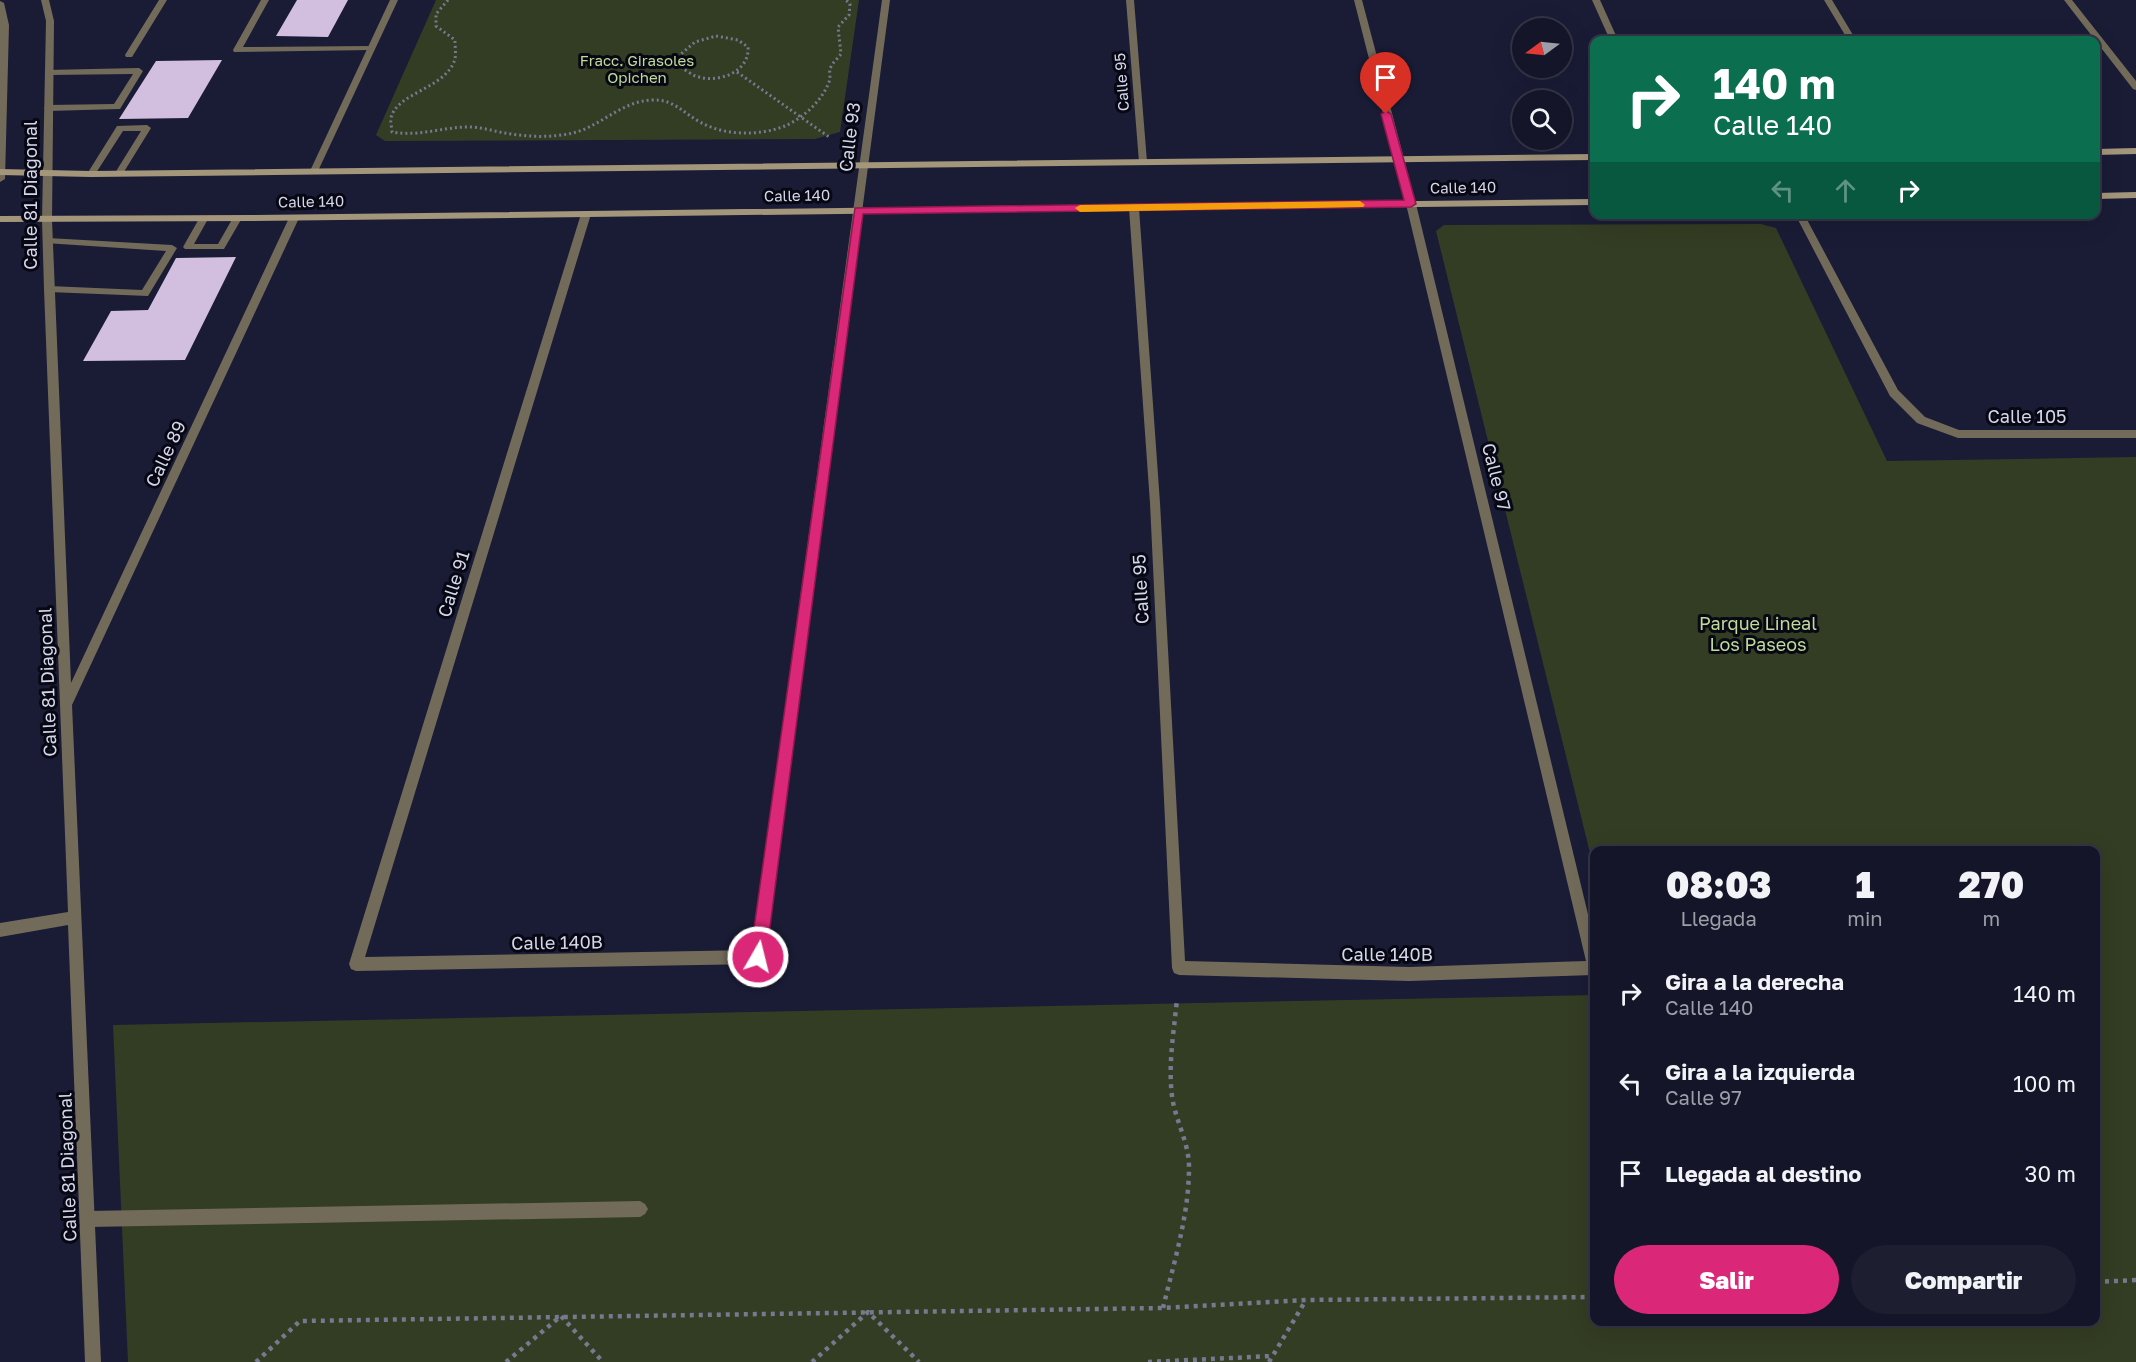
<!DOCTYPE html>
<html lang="es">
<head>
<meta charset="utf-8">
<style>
	body { margin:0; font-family:"Golos Text",sans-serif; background:#1d1e30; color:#f1f3f6; height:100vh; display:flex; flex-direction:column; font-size:22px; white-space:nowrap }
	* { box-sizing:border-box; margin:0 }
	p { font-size:20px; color:#9d9fa8 }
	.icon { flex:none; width:33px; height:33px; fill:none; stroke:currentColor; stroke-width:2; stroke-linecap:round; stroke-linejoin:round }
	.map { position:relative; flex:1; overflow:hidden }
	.panel { position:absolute; left:1590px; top:846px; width:510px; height:480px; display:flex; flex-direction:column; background:#141528; border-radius:12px; box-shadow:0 6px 24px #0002,0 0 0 2px #333445 }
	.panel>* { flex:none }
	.top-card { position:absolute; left:1590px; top:36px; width:510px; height:183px; border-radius:12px; box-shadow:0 6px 24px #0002,0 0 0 2px #333445; background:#0b6e4f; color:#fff; overflow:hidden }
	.needle { width:39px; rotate:255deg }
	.buttons { position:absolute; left:1512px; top:18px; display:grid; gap:12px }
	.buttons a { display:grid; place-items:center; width:60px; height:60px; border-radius:50%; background:#141528; box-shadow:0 6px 24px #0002,0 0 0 2px #333445; font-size:30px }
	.pin { position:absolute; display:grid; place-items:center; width:51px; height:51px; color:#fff; margin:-62px -26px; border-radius:50% 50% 50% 0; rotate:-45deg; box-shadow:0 0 6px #0007 }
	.pin .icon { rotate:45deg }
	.me { position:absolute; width:66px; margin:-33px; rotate:8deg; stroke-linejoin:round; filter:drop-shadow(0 0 4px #0008) }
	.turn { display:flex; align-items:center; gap:21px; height:126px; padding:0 24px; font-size:27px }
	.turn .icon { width:78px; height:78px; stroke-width:2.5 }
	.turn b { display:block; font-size:42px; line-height:51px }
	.lanes { display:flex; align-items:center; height:57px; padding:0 24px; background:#0003; justify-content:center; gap:30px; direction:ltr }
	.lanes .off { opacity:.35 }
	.eta { display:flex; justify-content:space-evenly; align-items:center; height:102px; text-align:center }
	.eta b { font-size:36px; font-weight:800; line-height:42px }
	.primary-button { display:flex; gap:12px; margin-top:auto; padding:12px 24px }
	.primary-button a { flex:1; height:69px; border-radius:36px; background:#db2777; color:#fff; font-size:24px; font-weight:800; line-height:69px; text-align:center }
	.primary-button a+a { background:#1d1e30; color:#f1f3f6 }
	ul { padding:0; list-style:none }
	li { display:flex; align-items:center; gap:18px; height:90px; padding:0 24px }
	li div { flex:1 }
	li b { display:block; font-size:22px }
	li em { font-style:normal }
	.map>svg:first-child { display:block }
	.green { fill:#333d23 }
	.building { fill:#d2bede }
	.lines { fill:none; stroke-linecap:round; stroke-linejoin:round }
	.path-far1 { stroke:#76798f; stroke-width:3; stroke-dasharray:2 3; stroke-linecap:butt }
	.path { stroke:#76798f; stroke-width:4.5; stroke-dasharray:4 5; stroke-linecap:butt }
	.lane { fill:#736b5a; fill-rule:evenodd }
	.street { fill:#736b5a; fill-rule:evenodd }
	.secondary { fill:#a4967b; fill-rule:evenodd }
	.route { fill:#db2777; stroke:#8e194d; stroke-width:1.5 }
	.slow { fill:#f59e0b }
	.labels { text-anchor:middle; stroke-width:6; stroke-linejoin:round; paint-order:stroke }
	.far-park-label { font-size:15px; fill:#c0db99; stroke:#070813 }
	.far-street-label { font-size:15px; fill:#d4d7e9; stroke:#070813 }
	.street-label { font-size:18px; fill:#d4d7e9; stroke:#070813 }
	.park-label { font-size:18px; fill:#c0db99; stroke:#070813 }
</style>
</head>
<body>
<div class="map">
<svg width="2136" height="1362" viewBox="0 0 2136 1362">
	<rect width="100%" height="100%" fill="#1a1c36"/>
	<path class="green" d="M436 0H859L840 132 815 139 385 141 376 135Z
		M1761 224 1776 228 1887 461 2136 457V1362H128L113 1025 1594 995V1322H2096V850H1594V869L1436 231 1444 225Z"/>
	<path class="building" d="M297 0H348L328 37 276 36Z
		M222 60 188 118 119 119 156 61Z
		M236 257 185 360 83 361 111 311 148 310 176 258Z"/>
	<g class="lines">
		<path class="path-far1" d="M448 0 436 14V26L455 40C455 46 456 53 455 59 446 89 397 92 391 118 390 122 392 128 392 132 419 137 442 127 469 127 481 127 493 131 505 133 527 137 551 138 573 133 601 126 622 101 652 100 674 99 683 113 700 122 724 136 760 136 785 126 803 118 822 101 829 82 831 78 829 73 830 69 832 63 838 58 841 54L838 27 849 15 850 4 846 0
			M716 36 738 40 748 47C750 71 720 83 699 77 693 76 687 71 682 68L681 54 695 42Z
			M737 72 829 137"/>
		<path class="path" d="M2096 1282 2136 1280
			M1163 1308C1174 1262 1189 1215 1189 1167 1189 1142 1175 1120 1172 1096 1168 1064 1174 1031 1177 999
			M256 1362 300 1321 1163 1308 1306 1300 1594 1297
			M506 1362 561 1316 603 1362
			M812 1362 868 1312 919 1362
			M1148 1362 1272 1356
			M1269 1362 1306 1300"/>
		<path class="lane" d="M159 0H167L132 57H126L125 55Z
			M261 0H269L243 47 371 46 375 48 371 50 234 52 233 50Z
			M139 68 143 71 120 109 48 111 44 108 48 105 114 104 133 74 49 75 45 72 46 70Z
			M147 125 151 128 122 175H116L115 173 141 131H123L94 176H88L87 174 117 126Z
			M237 215 242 218 224 249H185L183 247 200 217 203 216 208 219 194 244H218L234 216Z
			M48 238 172 245 177 248 148 296 49 292 44 289 49 286 142 290 166 251 45 243 43 241Z
			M640 1201 645 1204 648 1209 645 1214 640 1217 88 1227 83 1224 80 1219 83 1214 88 1211Z"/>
		<path class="street" d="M41 0H49L54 21 52 220 71 683 289 218 294 215 299 218 72 705 101 1362H85L68 925 0 937V923L68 912 44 289 42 220 46 21Z
			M390 0H398L318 171 314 174 311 173 310 171Z
			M882 0H890L763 962 758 964 356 971 351 969 349 964 581 214 586 211 591 214 365 957 752 950Z
			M1126 0H1134L1147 162 1143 165 1139 162Z
			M1354 0H1362L1416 204 1594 939V975L1409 981 1179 975 1174 973 1172 968 1150 503 1129 208 1134 205 1139 208 1160 503 1185 961 1409 967 1586 961 1406 204Z
			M1592 0H1600L1618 40H1610Z
			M1824 0H1832L1856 40H1848Z
			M2064 0H2072L2136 81V90L2133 89Z
			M0 1 4 3 9 25 5 179 0 182Z
			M1795 214H1804L1898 390 1925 417 1959 430H2136V438H1958L1917 423 1890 396Z"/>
		<path class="secondary" d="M2136 148V154L2096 155V149Z
			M1594 154V160L91 177 0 175V169L91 171Z
			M2136 192V198L2096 199V193Z
			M1594 199V205L248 221 0 222V216L248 215Z"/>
	</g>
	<path class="route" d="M1386 111 1391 114 1416 204 1411 207 863 214 766 957 763 963 758 965 752 963 750 957 855 208 1404 200 1381 114Z"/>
	<path class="slow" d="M1360 201 1365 205 1363 207 1080 212 1075 208 1080 205Z"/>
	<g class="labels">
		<g class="far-park-label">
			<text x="637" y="66">Fracc. Girasoles<tspan x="637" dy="17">Opichen</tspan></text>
		</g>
		<g class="far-street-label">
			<text transform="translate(1122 82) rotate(-94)" y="5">Calle 95</text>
			<text transform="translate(1463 188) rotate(-1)" y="5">Calle 140</text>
			<text transform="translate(797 196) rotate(-1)" y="5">Calle 140</text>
			<text transform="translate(311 202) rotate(-1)" y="5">Calle 140</text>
		</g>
		<g class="street-label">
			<text transform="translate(850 137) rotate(-83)" y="6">Calle 93</text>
			<text transform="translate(31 195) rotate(-90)" y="6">Calle 81 Diagonal</text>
			<text x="2027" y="423">Calle 105</text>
			<text transform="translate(166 454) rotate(-65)" y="6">Calle 89</text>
			<text transform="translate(1496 477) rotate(76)" y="6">Calle 97</text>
			<text transform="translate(454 584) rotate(-73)" y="6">Calle 91</text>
			<text transform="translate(1141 589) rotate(-93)" y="6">Calle 95</text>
			<text transform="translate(48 682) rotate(-92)" y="6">Calle 81 Diagonal</text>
			<text transform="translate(557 943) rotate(-1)" y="6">Calle 140B</text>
			<text x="1387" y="961">Calle 140B</text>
			<text transform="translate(68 1167) rotate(-92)" y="6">Calle 81 Diagonal</text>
		</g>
		<g class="park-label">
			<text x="1758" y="630">Parque Lineal<tspan x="1758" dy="21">Los Paseos</tspan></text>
		</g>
	</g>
</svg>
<div class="buttons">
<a><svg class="needle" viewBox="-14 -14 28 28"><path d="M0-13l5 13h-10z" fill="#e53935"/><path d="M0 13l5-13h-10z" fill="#9d9fa8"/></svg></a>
<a><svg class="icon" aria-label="search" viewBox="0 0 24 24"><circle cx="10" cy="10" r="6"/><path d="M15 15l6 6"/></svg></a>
</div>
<div class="pin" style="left:1386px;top:114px;background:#d93025"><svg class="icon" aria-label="arrive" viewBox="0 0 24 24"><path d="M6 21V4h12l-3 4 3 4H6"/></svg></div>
<svg class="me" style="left:758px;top:957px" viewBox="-20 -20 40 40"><circle r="17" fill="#db2777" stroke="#fff" stroke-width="3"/><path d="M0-11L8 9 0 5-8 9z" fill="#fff"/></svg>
<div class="top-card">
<div class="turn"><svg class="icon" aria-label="right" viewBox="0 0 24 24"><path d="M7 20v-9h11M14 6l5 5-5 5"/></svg><div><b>140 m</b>Calle 140</div></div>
<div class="lanes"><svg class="icon off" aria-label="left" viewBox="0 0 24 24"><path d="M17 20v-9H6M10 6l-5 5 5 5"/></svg><svg class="icon off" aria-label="ahead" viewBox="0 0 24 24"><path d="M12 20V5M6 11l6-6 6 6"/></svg><svg class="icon" aria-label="right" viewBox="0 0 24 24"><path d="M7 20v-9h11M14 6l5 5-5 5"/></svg></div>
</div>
<section class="panel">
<div class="eta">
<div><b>08:03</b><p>Llegada</p></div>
<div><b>1</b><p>min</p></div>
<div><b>270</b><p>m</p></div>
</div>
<ul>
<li><svg class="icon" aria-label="right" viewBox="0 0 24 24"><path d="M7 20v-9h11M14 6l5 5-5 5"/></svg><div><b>Gira a la derecha</b><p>Calle 140</p></div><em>140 m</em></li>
<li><svg class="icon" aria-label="left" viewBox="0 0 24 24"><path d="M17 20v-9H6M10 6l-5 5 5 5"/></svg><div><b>Gira a la izquierda</b><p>Calle 97</p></div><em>100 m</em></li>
<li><svg class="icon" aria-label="arrive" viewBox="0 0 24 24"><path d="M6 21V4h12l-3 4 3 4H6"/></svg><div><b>Llegada al destino</b></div><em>30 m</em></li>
</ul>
<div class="primary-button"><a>Salir</a><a>Compartir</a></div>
</section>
</div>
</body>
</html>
